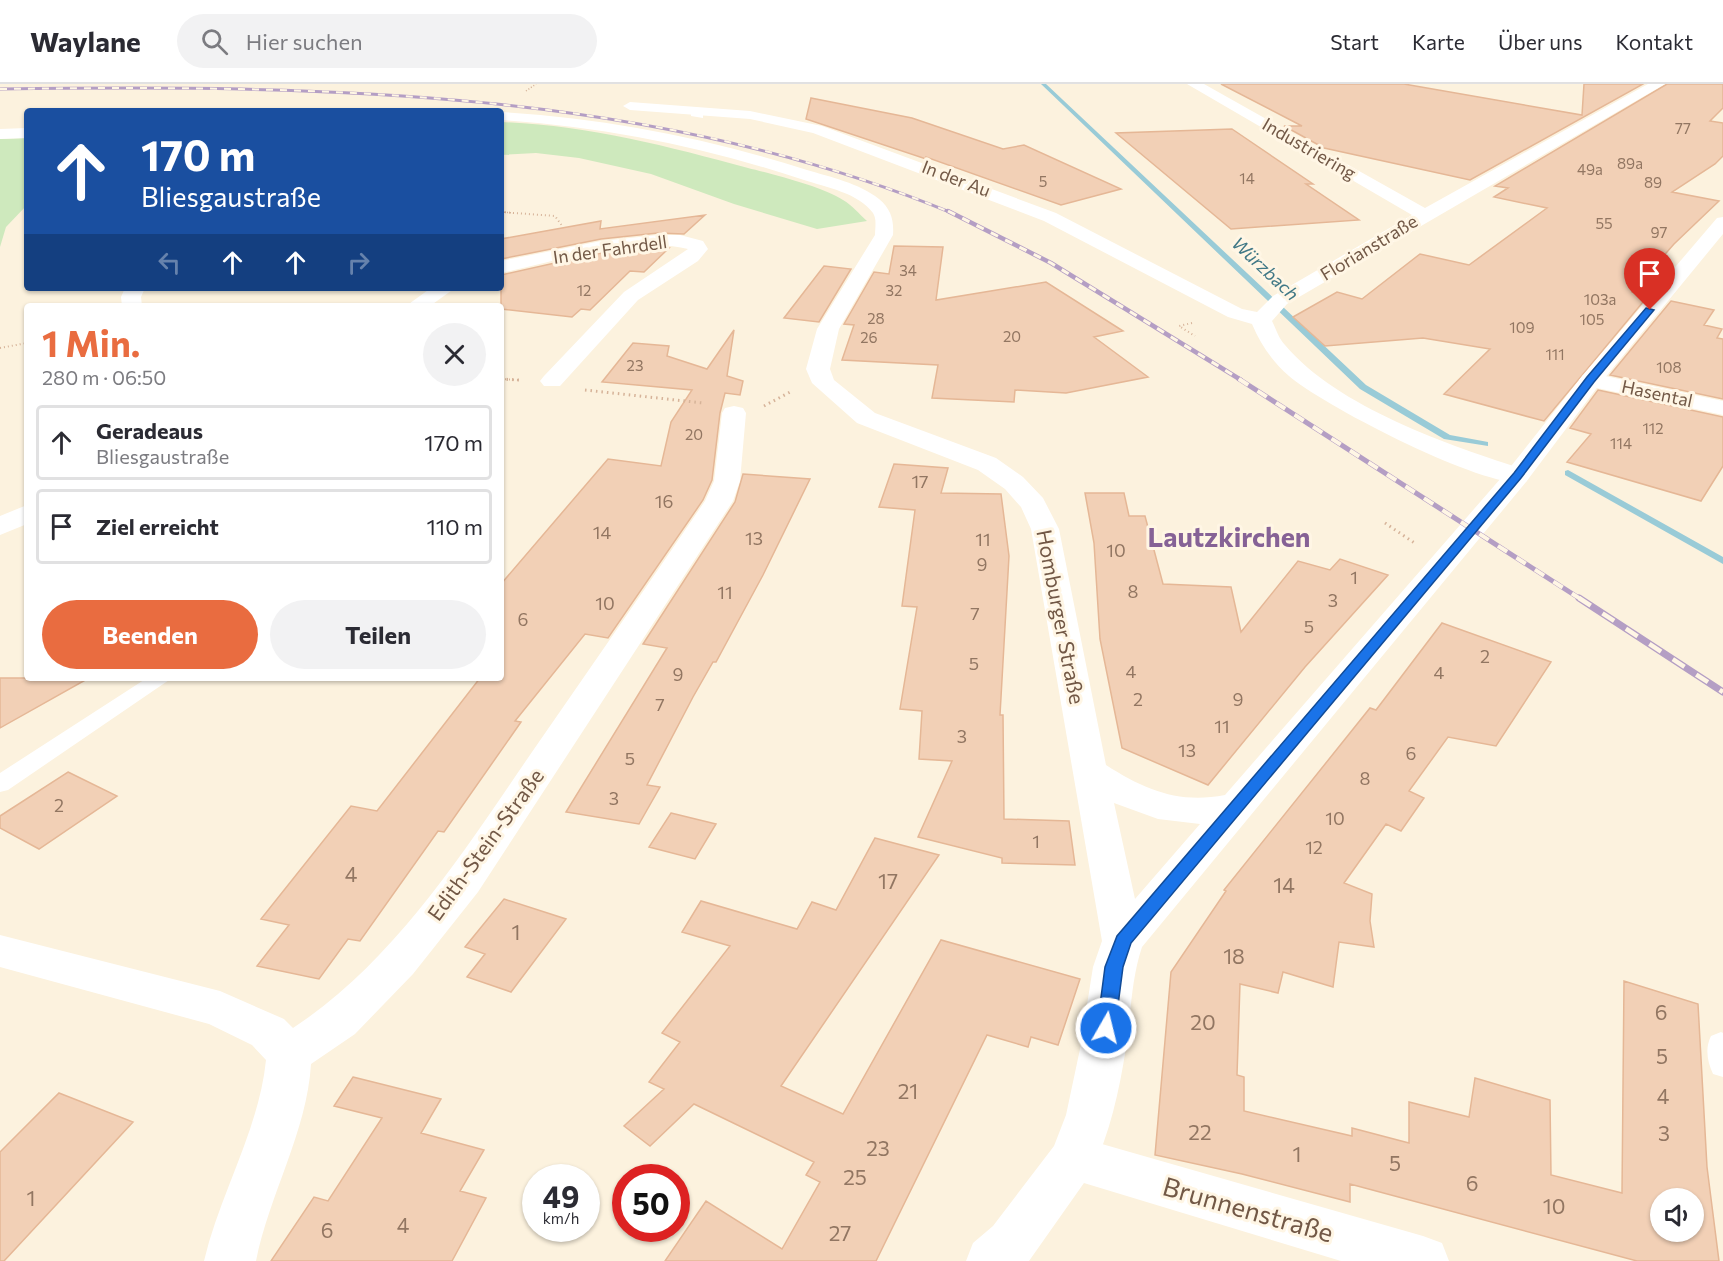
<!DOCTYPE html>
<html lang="de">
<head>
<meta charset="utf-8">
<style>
	body { margin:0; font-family:Commissioner,sans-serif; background:#f2f2f3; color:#2b2b33; height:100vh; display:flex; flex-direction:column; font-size:22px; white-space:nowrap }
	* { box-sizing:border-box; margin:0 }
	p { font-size:20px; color:#7c7c81 }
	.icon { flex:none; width:33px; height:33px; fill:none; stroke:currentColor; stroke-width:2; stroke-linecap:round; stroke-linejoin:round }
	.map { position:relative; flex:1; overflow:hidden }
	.drawer { position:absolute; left:24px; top:219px; width:480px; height:378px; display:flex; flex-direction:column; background:#fff; border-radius:6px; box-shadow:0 2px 4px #0004 }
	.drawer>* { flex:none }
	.guide { position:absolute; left:24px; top:24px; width:480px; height:183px; border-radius:6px; box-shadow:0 2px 4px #0004; background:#1a4fa0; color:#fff; overflow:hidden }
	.fabs { position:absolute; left:1650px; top:1104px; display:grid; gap:12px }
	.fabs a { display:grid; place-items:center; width:54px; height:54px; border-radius:50%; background:#fff; box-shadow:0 2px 4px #0004; font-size:30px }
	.speed { position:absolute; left:522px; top:1080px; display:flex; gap:12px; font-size:30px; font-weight:700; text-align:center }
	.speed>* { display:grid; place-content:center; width:78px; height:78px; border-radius:50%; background:#fff; box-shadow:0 2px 4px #0004; line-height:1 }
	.speed small { font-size:15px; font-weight:400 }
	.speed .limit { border:9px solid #d22; background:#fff; color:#111 }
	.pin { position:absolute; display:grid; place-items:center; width:51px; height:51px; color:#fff; margin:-62px -26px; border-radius:50% 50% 50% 0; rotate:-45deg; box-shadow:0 0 6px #0007 }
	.pin .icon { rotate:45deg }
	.me { position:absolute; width:66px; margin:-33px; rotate:8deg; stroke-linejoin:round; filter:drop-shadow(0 0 4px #0008) }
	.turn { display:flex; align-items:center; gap:21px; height:126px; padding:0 18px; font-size:27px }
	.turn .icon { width:78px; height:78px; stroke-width:2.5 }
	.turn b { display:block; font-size:42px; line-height:51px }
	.lanes { display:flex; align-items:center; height:57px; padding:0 18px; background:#0003; justify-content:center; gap:30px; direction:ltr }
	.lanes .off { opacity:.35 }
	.round { display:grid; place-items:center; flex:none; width:63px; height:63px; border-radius:32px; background:#f2f2f3 }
	.summary { display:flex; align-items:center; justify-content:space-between; height:102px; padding:0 18px }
	h1 { font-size:36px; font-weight:700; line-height:45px; color:#e96c40 }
	.action { display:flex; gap:12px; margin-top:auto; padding:12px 18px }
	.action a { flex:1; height:69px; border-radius:36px; background:#e96c40; color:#fff; font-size:24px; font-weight:700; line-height:69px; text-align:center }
	.action a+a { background:#f2f2f3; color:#2b2b33 }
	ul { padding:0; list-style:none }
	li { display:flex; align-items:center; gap:18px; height:75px; margin:0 12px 9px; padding:0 6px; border:3px solid #e1e1e2; border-radius:6px }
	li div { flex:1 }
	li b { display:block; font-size:22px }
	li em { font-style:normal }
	header { display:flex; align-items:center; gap:36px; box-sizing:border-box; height:84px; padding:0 30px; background:#fff; border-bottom:2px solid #e1e1e2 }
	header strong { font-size:28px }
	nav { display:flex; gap:33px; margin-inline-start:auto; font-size:21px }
	.search { width:420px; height:54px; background:#f2f2f3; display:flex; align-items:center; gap:15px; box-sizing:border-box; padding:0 21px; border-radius:33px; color:#7c7c81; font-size:22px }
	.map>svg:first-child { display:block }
	.green { fill:#cee9bd }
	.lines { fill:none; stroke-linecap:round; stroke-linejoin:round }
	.stream { fill:#99cbd7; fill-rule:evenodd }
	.building { fill:#f2d0b6; stroke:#e5b796; stroke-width:1.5; fill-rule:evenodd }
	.path-far2 { stroke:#d6b399; stroke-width:1.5; stroke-dasharray:1 2; stroke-linecap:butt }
	.path-far1 { stroke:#d6b399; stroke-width:2; stroke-dasharray:1 3; stroke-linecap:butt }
	.path { stroke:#d6b399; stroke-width:3; stroke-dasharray:1.5 4; stroke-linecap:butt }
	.lane { fill:#fff; fill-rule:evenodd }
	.street { fill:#fff; fill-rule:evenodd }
	.secondary { fill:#fff; fill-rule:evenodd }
	.rail-far3-casing { stroke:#b49ec4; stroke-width:3 }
	.rail-far2-casing { stroke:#b49ec4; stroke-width:4.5 }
	.rail-far1-casing { stroke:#b49ec4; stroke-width:5 }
	.rail-casing { stroke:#b49ec4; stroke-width:7 }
	.rail-far3 { stroke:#fff6e5; stroke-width:2; stroke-dasharray:7; stroke-linecap:butt }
	.rail-far2 { stroke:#fff6e5; stroke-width:3; stroke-dasharray:8; stroke-linecap:butt }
	.rail-far1 { stroke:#fff6e5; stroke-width:4; stroke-dasharray:11; stroke-linecap:butt }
	.rail { stroke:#fff6e5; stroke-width:4.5; stroke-dasharray:14; stroke-linecap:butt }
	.route { fill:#1a73e8; stroke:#114b97; stroke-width:1.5 }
	.labels { text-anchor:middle; stroke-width:6; stroke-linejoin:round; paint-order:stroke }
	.far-number-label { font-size:15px; fill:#927662 }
	.far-street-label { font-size:18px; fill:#725846; stroke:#fff6e5 }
	.far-water-label { font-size:18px; font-style:italic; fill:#407886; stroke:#fff6e5 }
	.number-label { font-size:18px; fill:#927662 }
	.street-label { font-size:21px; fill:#725846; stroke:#fff6e5 }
	.near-number-label { font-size:21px; fill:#927662 }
	.near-street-label { font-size:26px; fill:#725846; stroke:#fff6e5 }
	.district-label { font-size:27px; font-weight:bold; fill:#866296; stroke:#fff6e5 }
</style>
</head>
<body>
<header>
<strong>Waylane</strong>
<div class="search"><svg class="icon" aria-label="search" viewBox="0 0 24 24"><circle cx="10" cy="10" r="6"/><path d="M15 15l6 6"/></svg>Hier suchen</div>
<nav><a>Start</a><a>Karte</a><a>Über uns</a><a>Kontakt</a></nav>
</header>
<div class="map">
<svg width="1723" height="1177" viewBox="0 0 1723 1177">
	<rect width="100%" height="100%" fill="#fcf2de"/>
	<path class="green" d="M501 38C585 41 667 62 748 84 772 90 824 103 843 116 852 121 859 130 867 137L817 145 734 120 651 90 579 74 536 69 501 71Z
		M27 54V121L6 143 0 163V55Z"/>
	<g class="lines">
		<path class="stream" d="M1041 0H1046L1366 301 1450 351 1488 358V362L1444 355 1360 305Z
			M1568 386 1723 473V480L1565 391V387Z"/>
	</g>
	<path class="building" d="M1221 0H1404L1582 31 1584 0H1643L1470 96 1324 64 1284 42H1302Z
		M1667 0H1723V24L1710 37 1723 39V72L1715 80 1672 108 1719 117 1674 160 1632 208 1648 212 1544 337 1444 310 1490 265 1423 254 1325 262 1293 233 1337 208 1362 215 1420 170 1469 181 1547 124 1494 113 1508 104 1495 102Z
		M811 14 912 34 1003 65 1024 61 1121 105 1061 121 926 73V75L806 35Z
		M1232 45 1313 100H1306L1359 136 1231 145 1116 49Z
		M705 131 684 150 658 149 601 155 501 175V155L601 137 600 145Z
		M894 162 943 163 936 216 1046 198 1123 247 1094 253 1148 293 1066 309 1015 306 1014 318 932 314 938 281 842 276 854 241 844 240 874 188 889 190Z
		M645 164H669L644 188 630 187 590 226 581 225 572 233 501 225V191L595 170Z
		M824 182 851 185 819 238 784 234Z
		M1671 217 1714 226 1704 241 1722 245 1717 254 1723 255V315L1610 291Z
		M734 246 727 292 743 297 740 311 725 309 720 329 712 396 703 416 608 554 585 550 515 637 521 638 444 748 438 747 360 857 348 855 319 895 257 882 289 841 261 835 351 722 377 727 480 594H501V500L608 375 661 382 671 338 692 306 602 298 633 259 669 262 667 272 707 285Z
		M1598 306 1723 333V382L1701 417 1567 378 1591 350 1570 344Z
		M894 380 948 384 941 409 1001 410 1009 472 1000 631H1003L1004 735 1069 737 1075 781 1002 779V774L918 753 952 677 919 675 922 627 900 625 917 523 902 522 915 426 879 423Z
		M743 390 810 395 763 491 716 578H713L693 613 647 701 660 703 639 740 566 728 667 564 643 560 735 418Z
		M1085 409H1124L1129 432H1145L1163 500 1231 503 1241 548 1298 477 1330 486 1340 475 1388 491 1305 583 1208 701 1122 664 1100 555 1094 459Z
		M1442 539 1551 578 1496 662 1448 653 1409 707 1424 714 1401 747 1386 740 1344 799 1372 810 1370 837 1374 863 1339 858 1333 903 1283 888 1278 909 1240 900 1237 991 1244 993V1027L1352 1052V1044L1409 1059V1018L1469 1033 1475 994 1550 1016 1551 1091 1622 1109 1624 897 1698 920 1707 1083 1719 1177H1637L1350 1100V1118L1242 1090 1155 1071 1171 888 1226 807 1224 806 1370 624 1376 626ZM1660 1114H1694V1148H1660Z
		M0 594H89L0 644Z
		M68 688 117 712 39 765 0 744V732Z
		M671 729 716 740 695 775 649 763Z
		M875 754 939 771 781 1002 843 1030 941 856 1080 895 1058 961 1031 953 1028 963 987 951 876 1177H665L706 1117 782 1165 820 1098 806 1091 814 1078 694 1020 650 1062 624 1042 664 1005 649 998 680 958 662 949 730 862 682 848 701 817 797 845 812 818 836 826Z
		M504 815 566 835 511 908 467 893 485 870 465 863Z
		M353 993 441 1015 421 1049 484 1066 460 1107 486 1114 452 1177H271L314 1113 328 1117 382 1034 334 1022Z
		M59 1009 133 1038 4 1177H0V1068Z"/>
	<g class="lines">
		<path class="path-far2" d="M526 7 536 0
			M501 128 514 129"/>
		<path class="path-far1" d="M501 128 555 132 563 143
			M1192 239 1179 242 1195 252
			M0 264 27 259
			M501 295 519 296"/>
		<path class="path" d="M501 295 519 296
			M585 306 703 319
			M764 322 792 307
			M1385 439 1416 460"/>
		<path class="lane" d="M696 24 703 30V34L691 32V27Z
			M147 594H172L8 706 0 708V689Z
			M1721 948 1723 949V993L1713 990C1707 977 1705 964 1711 952Z"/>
		<path class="street" d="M1187 0H1204L1425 124 1648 0H1665L1287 220 1272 237C1276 245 1279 255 1285 261 1337 323 1450 362 1526 386L1530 392 1526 398C1488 407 1322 321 1289 292 1272 277 1261 261 1252 240L1228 233 1044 137 813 49 750 35 630 26 623 22 630 18 750 27 822 42 1056 129 1242 225 1257 228 1273 212 1412 131Z
			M658 151H680L703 157 708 165 698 177 638 216 560 302H544L540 297 544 292 624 208 688 165C639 152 551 178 501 189V177L601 157Z
			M125 204H145L141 213 142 222H122L121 213Z
			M431 204H455L430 222H406Z
			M1591 289 1723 317V331L1583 301 1579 296 1583 291Z
			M734 322 743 324 746 329 740 397 733 417 478 808 413 890 355 950 311 980C307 1048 269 1111 256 1177H204C220 1109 259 1046 266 976L252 961 209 940 0 883V851L220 907 284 935 293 944C395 877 464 767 532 668 590 584 648 501 705 417L714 397 722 329 725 324Z
			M27 421V440L0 451V432Z
			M1074 1052 1423 1152 1442 1159 1449 1177H1341L1074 1096 1057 1089 1050 1074 1057 1059Z"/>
		<path class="secondary" d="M501 28C605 34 707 54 807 86 830 93 859 99 879 115 891 125 894 136 893 151L839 245 830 285 834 296 875 329 996 374 1023 393 1043 414 1059 445 1106 681C1145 706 1179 720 1225 711L1508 386 1583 291 1717 134 1723 133V150L1599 301 1526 398 1142 863C1131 896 1131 930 1126 964 1119 1008 1110 1049 1091 1089L1029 1177H966L973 1159 993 1142 1054 1062 1066 1031 1080 965 1093 883 1102 857 1031 445 1021 423 1005 405 978 386 857 339 812 299 806 285 817 245 875 151C875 144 877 135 873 129 859 109 825 103 804 96 705 63 605 43 501 36ZM1114 719 1158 735 1200 740 1135 815Z
			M27 44V54L0 55V45Z"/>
		<g class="rail-far3-casing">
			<path id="rail-far3" d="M0 5C321 1 650 4 952 129"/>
		</g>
		<g class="rail-far2-casing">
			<path id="rail-far2" d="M948 127 1051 179 1241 296"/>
		</g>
		<g class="rail-far1-casing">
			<path id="rail-far1" d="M1239 295 1582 516"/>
		</g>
		<g class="rail-casing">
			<path id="rail" d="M1579 514 1723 608"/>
		</g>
		<use href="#rail-far3" class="rail-far3"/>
		<use href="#rail-far2" class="rail-far2"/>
		<use href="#rail-far1" class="rail-far1"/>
		<use href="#rail" class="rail"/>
	</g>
	<path class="route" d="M1646 224 1654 226 1594 298 1521 394 1131 859 1123 883 1115 944 1112 950 1106 952 1099 950 1097 944 1105 883 1117 852 1514 389 1587 293Z"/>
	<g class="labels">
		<g class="far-number-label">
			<text x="1683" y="50">77</text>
			<text x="1630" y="85">89a</text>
			<text x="1590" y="91">49a</text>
			<text x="1247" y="100">14</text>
			<text x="1043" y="103">5</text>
			<text x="1653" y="104">89</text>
			<text x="1604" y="145">55</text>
			<text x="1659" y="154">97</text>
			<text x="908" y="192">34</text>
			<text x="584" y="212">12</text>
			<text x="894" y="212">32</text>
			<text x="1600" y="221">103a</text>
			<text x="876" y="240">28</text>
			<text x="1592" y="241">105</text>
			<text x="1522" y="249">109</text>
			<text x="1012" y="258">20</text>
			<text x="869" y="259">26</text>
			<text x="1555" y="276">111</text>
			<text x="635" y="287">23</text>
			<text x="1669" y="289">108</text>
			<text x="1653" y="350">112</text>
			<text x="694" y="356">20</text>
			<text x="1621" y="365">114</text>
		</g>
		<g class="far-street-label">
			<text transform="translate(1309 65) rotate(30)" y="6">Industriering</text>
			<text transform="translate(956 95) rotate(21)" y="6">In der Au</text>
			<text transform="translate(1369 164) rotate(-31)" y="6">Florianstraße</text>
			<text transform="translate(610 166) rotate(-8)" y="6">In der Fahrdell</text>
			<text transform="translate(1657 310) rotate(12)" y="6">Hasental</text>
		</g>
		<g class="far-water-label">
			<text transform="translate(1265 185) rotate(43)" y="6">Würzbach</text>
		</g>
		<g class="number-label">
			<text x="920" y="404">17</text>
			<text x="664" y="424">16</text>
			<text x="602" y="455">14</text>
			<text x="754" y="461">13</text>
			<text x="983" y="462">11</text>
			<text x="1116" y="473">10</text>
			<text x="982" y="487">9</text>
			<text x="1354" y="500">1</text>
			<text x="1133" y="514">8</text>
			<text x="725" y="515">11</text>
			<text x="1333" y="523">3</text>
			<text x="605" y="526">10</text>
			<text x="975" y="536">7</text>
			<text x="523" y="542">6</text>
			<text x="1309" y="549">5</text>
			<text x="1485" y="579">2</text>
			<text x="974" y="586">5</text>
			<text x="1131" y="594">4</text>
			<text x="1439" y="595">4</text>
			<text x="678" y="597">9</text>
			<text x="1138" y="622">2</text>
			<text x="1238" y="622">9</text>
			<text x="660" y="627">7</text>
			<text x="1222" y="649">11</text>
			<text x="962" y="659">3</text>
			<text x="1187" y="673">13</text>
			<text x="1411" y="676">6</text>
			<text x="630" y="681">5</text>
			<text x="1365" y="701">8</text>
			<text x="614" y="721">3</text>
			<text x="59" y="728">2</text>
			<text x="1335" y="741">10</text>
			<text x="1036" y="764">1</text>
			<text x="1314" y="770">12</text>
		</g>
		<g class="street-label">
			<text transform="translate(1060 533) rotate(79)" y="7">Homburger Straße</text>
			<text transform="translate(486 761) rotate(-54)" y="7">Edith-Stein-Straße</text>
		</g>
		<g class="near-number-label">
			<text x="351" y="798">4</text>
			<text x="888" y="805">17</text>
			<text x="1284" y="809">14</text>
			<text x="516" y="856">1</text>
			<text x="1234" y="880">18</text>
			<text x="1661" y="936">6</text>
			<text x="1203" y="946">20</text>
			<text x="1662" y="980">5</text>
			<text x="908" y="1015">21</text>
			<text x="1663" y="1020">4</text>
			<text x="1200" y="1056">22</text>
			<text x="1664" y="1057">3</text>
			<text x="878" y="1072">23</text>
			<text x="1297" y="1078">1</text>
			<text x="1395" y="1087">5</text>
			<text x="855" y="1101">25</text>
			<text x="1472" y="1107">6</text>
			<text x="31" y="1122">1</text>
			<text x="1554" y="1130">10</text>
			<text x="403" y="1149">4</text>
			<text x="327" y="1154">6</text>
			<text x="840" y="1157">27</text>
		</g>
		<g class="near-street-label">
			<text transform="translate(1248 1126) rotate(16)" y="9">Brunnenstraße</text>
		</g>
		<g class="district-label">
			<text x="1229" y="463">Lautzkirchen</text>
		</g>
	</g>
</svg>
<div class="fabs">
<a><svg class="icon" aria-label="sound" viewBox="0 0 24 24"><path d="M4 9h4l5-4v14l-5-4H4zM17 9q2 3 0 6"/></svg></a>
</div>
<div class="speed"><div>49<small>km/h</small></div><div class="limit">50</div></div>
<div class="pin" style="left:1650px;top:226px;background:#d93025"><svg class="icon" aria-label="arrive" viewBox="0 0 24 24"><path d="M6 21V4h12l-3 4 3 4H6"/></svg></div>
<svg class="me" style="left:1106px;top:944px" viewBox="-20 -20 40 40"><circle r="17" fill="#1a73e8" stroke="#fff" stroke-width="3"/><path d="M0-11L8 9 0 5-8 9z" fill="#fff"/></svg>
<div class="guide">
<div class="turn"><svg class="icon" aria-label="ahead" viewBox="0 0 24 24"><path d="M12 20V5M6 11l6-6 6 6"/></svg><div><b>170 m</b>Bliesgaustraße</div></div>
<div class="lanes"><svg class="icon off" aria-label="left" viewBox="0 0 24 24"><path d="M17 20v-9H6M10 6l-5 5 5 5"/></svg><svg class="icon" aria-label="ahead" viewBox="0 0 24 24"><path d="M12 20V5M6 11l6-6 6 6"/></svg><svg class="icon" aria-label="ahead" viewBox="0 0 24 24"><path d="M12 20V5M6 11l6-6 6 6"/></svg><svg class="icon off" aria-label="right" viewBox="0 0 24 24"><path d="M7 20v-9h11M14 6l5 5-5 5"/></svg></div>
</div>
<section class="drawer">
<div class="summary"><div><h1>1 Min.</h1><p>280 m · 06:50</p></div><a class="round"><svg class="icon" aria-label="close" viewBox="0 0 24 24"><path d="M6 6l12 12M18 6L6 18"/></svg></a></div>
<ul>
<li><svg class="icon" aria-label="ahead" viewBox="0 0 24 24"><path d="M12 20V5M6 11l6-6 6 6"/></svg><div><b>Geradeaus</b><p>Bliesgaustraße</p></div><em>170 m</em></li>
<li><svg class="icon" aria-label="arrive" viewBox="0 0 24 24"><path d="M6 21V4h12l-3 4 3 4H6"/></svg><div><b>Ziel erreicht</b></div><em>110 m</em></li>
</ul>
<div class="action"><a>Beenden</a><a>Teilen</a></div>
</section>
</div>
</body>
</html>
